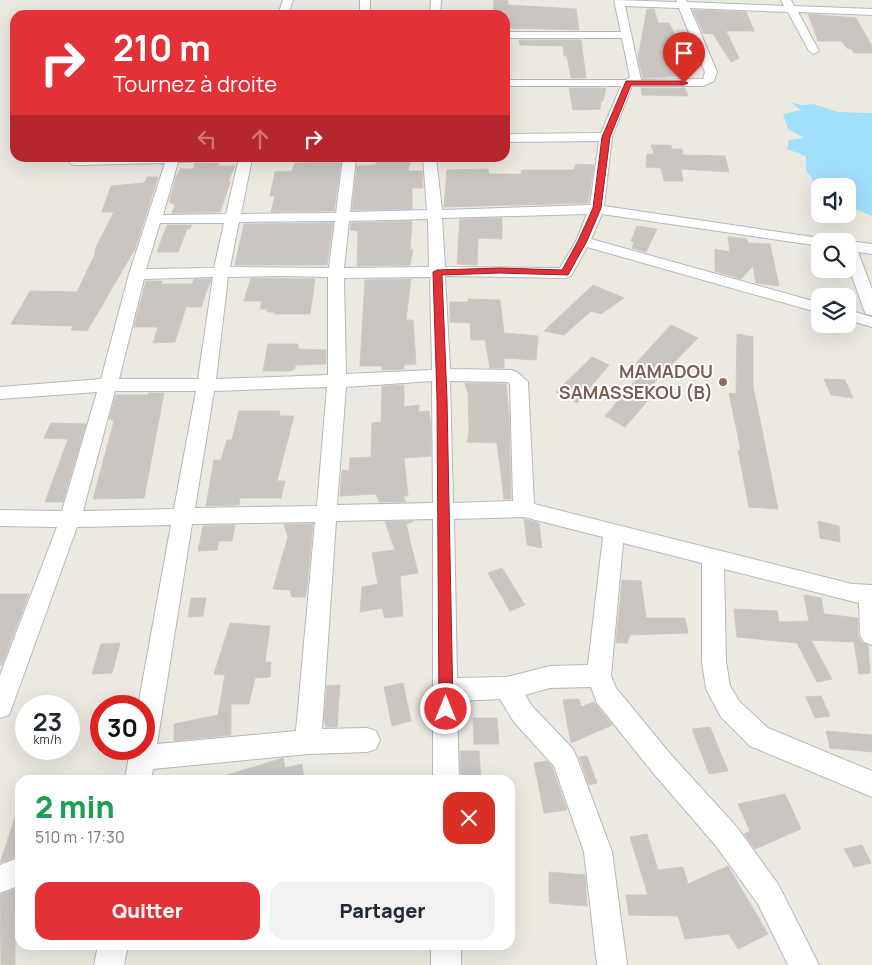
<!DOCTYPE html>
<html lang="fr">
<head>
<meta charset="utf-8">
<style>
	body { margin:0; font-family:Manrope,sans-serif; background:#f2f2f3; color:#1f2937; height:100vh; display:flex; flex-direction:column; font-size:19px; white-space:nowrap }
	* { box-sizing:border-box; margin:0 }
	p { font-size:16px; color:#747a83 }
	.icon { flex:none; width:28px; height:28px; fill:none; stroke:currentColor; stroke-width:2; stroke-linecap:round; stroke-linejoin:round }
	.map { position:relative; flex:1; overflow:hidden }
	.sheet { position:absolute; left:15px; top:775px; width:500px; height:175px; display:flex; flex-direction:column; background:#fff; border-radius:15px; box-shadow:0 5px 20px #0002 }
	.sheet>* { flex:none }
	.banner { position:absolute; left:10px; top:10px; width:500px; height:152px; border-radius:15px; box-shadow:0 5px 20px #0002; background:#e33138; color:#fff; overflow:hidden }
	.buttons { position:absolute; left:811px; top:178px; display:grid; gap:10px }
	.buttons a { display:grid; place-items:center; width:45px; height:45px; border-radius:10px; background:#fff; box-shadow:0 5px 20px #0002; font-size:25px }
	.speed { position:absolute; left:15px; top:695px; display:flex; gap:10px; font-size:25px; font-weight:700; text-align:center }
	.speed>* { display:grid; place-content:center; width:65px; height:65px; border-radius:50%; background:#fff; box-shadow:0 5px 20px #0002; line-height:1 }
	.speed small { font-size:12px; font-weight:400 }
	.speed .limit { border:8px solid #d22; background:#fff; color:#111 }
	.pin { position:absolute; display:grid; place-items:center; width:42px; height:42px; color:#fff; margin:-51px -21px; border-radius:50% 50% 50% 0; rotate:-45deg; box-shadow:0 0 5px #0007 }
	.pin .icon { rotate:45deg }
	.me { position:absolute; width:55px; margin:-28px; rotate:0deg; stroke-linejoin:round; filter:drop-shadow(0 0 4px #0008) }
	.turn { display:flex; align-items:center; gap:18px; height:105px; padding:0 20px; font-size:22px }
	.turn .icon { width:65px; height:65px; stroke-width:2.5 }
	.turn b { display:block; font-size:35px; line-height:42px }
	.lanes { display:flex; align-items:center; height:48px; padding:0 20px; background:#0003; justify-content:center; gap:25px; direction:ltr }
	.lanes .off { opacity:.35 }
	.round { display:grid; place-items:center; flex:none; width:52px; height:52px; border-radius:15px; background:#f2f2f3 }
	.head { display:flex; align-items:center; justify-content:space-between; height:85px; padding:0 20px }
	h1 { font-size:30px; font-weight:800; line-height:38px; color:#1e9e55 }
	.button { display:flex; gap:10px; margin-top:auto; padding:10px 20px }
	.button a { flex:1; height:58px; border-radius:15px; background:#e33138; color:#fff; font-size:20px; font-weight:800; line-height:58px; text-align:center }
	.button a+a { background:#f2f2f3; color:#1f2937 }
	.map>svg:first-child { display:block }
	.water { fill:#a2dffc }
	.building { fill:#cac5c1; stroke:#d1c9c0 }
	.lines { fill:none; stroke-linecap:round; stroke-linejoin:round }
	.minor-casing { stroke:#b4b8bc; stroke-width:2 }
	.minor { fill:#fff; fill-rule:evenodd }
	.route { fill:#e33138; stroke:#942024 }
	.education-dot { fill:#8d6e63; stroke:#fff; stroke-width:2 }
	.labels { text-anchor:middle; stroke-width:4; stroke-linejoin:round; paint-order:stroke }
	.education-label { font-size:18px; font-weight:bold; fill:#785e54; stroke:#fff; text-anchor:end }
</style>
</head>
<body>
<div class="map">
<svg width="872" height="965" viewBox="0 0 872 965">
	<rect width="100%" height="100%" fill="#ece9e1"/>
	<path class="water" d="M790 102 801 105 813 104 838 112 872 113V216L848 206V186H820V190L806 170V156L787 149 789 140 804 138 788 129 783 114 801 110Z"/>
	<path class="building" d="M494 0H508V5L576 9 579 30 505 28V15L493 14Z
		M647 9H654L658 23H669L677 38 692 76 643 78 638 58Z
		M693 10 746 12 754 31H726L739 58 731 62 713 34 703 33Z
		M808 14 856 18 872 46V53H854L851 49H848L841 41H818Z
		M519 40H581L586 78H571L567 56H564L563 46 520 45Z
		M569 88H606L603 101H601L600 109 573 110Z
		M641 88H685L688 96 642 95Z
		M651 145H671L672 149H682L683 155 725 156 729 172 681 169 683 181H664L661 168 646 167 647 154H654Z
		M377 160 410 161 408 171H422L423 188H412V209L352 210 357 166 376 165Z
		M341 162 334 211 271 212 275 196H270L275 172 292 171 295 163Z
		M195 163H219L218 166H235L228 181H230V183L220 212 172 213 175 205 169 202 176 177 180 169H193Z
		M576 164 594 165 588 203 444 207 447 170 488 169 489 174H521L522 170H574Z
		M147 177H158L135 249 87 331 71 330 73 326 11 324 30 291 77 292 95 254 96 247 114 212H102L111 186 144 183Z
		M502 218V239L478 238 477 265 457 264 460 219Z
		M412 221 410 250H413L410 265 357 266 358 231 350 230 351 223Z
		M333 223 327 265H235L244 224Z
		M167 225H192L190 229H187L178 252H157Z
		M637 226 657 229 646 252 632 248 634 242 631 241Z
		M728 237 747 239 748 243 770 244 779 286 756 283 753 266 741 279 715 271V249L730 252Z
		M251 278 315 279 310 314H274V312H267L268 309H260L262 301H244Z
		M194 279H211L201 307H186L175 342 153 343 158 327H134L146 281H162L161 284H192Z
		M411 279 406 320H413L416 364 404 365V369L382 370V366H360L365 280Z
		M593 285 624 298 601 314 591 311 564 335 544 331Z
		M468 299 500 300 504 333 538 336 536 360 504 358V368H490L485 340H471L470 323 450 322V302H468Z
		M671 325 698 338 652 385 659 388 625 427 605 416 646 368 636 363Z
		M737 334 753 337V386L778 509 749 507 738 450 741 451 729 393 736 394Z
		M268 344H298V349L326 350V364L295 365V369L290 371H263Z
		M592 357 609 365 577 403 556 392Z
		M824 379 845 380 853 398 831 395Z
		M465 383 506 384 509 415 511 499H504L497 443 467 442 469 431 468 393Z
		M404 385V407L419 405 418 412 429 411 431 429V456L404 458 408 496H403L406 502H379L376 494 340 496 342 470 349 471 350 458 371 457 372 423 381 422 382 386Z
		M148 393H164L144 498 93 499 114 421 109 419 116 395H148Z
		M239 411H280L279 416H294L277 481H285L281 498H240L239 505 206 506 214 460H221L227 440H232Z
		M51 423 86 424 63 502H45L68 439 44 438Z
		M524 519 539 523 542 548 527 545Z
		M414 521 406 524 418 573 400 576 403 616 385 618 382 608 360 612 362 587 378 584 372 553 395 550 385 522Z
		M818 521 839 526 840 542 820 538Z
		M284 524H313L307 587 305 597H292L290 590 273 589 288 537Z
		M235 525 232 541H219L217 550 198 551 203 526Z
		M502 568 525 605 510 611 488 573Z
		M622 580 641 581 646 618H685L688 633 630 635 627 643H616Z
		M0 594H29L2 665H0Z
		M804 595 821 598 824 614 858 618V636L862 643 868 645 870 673 859 674 854 642 811 640 832 679 817 682 797 643 737 637 734 609 777 611 779 622 809 621Z
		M191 598H206L203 616 188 617Z
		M230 623 270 626 265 662H271L270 677 255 678 249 704H231V735L174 741V724L218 715 225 675 214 674Z
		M120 643 112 673 92 674 101 644Z
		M403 683 411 721 392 726 384 687Z
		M340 685 337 727H326L324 720 327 686Z
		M821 696 830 716 815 718 806 697Z
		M579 699 581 707 594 702 612 725 571 743 563 700Z
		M473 718H497L499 744H474Z
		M710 727 728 771 709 774 692 729Z
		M826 731 872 735V752L830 748Z
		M460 751H479L481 780H461Z
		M587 756 597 783 589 785 579 757Z
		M283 758 285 768 302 764 304 780H224V776Z
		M547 761 552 767 567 810 544 813 534 763Z
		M785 794 801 829 755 849 744 834 750 831 738 804Z
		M18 808H20V855L0 863Z
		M647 834 658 870 683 867 688 884 728 866 768 934 738 949 729 934 685 939 678 916 629 915 626 895H648L630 837Z
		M862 845 871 863 854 867 844 849Z
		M549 872 585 875 587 906 549 903Z
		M20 887V913L15 915V965H1L0 895Z"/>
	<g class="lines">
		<g class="minor-casing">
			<path id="minor" d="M283 0H293L288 15H278Z
				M360 0H370V15H360Z
				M431 0H441L440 15H430Z
				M614 0 677 2 676 0H686L687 2 784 6 781 0H791L794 6 872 9V15L798 12 819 51 814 54 809 51 788 12 690 8 717 72 714 81 703 86H632L612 137 604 206 820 238 827 241H820V246L602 214 591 239 820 303V313L587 247 571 276 565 278 445 276 450 369 511 370 517 372 528 382 534 504 852 584 872 585V645L864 642 860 635 859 603 724 569 726 662 730 686 739 701 768 728 872 771V797L750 746 721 717 706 689 702 662V563L623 543 611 676 616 688 672 756 736 826 778 884 819 965H788L758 904 716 846 654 774 597 703 591 687 550 688 525 695 532 706 573 749 577 758 612 852 627 965H597L584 852 554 766 514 722 500 699 457 701 459 780H433V519L336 521 322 729 367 728 376 731 380 740 376 749 367 752 308 754 153 769 151 780H125L130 749H144V706H138L171 525 77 527 12 707 9 715 0 718V675L57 527 0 526V510L62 511 97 392 0 399V387L101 379 129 274 165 163 76 165 71 164 69 161 71 158H206L205 161 178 162 163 215 226 214 239 158H252L241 214 336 213 343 158H356L350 212 427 210 423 158H436L442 210 590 205 599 141 505 142V134L601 133 621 86H505V80H626L630 77 622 38H505V32H621ZM625 6 679 8 705 72 703 79 641 80ZM587 214 576 241 560 268 445 267 442 218ZM428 219 429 267 344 268 349 221ZM335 221 329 268 230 267 239 222ZM160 223H224L214 268 146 269ZM284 276 328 277V375L216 379 228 277ZM213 277 198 379H119L144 279ZM430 277 432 370 346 374 344 278ZM432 381 433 503 337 505 346 387ZM450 381 507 382 510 384 513 501 453 503ZM327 387 317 506 195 508 214 391ZM115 391H196L174 509 83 511ZM524 517 603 537 588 665 550 666 507 677 457 678 454 519ZM315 522 296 731 157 744 192 524Z
				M848 241 872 244V254L858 252 872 289V315L866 314 864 310 848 265Z
				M848 310 872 317V327L848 320Z
				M20 857V885L0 893V865Z
				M98 945H128L124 965H94Z
				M431 945H461V965H431Z"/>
		</g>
		<use href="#minor" class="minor"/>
	</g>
	<path class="route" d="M626 81H684L688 83 684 85H631L610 137 601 208 587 241 568 275 500 273 442 275 447 399 453 709 451 714 446 716 441 714 439 709 437 399 433 272 437 270 500 268 562 270 578 241 593 208 602 137Z"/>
	<circle class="education-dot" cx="723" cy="382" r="5"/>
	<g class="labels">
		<g class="education-label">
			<text x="713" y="378">MAMADOU<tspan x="713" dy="21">SAMASSEKOU (B)</tspan></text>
		</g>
	</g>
</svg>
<div class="buttons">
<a><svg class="icon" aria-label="sound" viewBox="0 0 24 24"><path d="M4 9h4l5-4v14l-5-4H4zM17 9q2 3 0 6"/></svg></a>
<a><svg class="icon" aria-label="search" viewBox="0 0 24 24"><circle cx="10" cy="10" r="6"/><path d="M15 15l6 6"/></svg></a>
<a><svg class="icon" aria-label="layers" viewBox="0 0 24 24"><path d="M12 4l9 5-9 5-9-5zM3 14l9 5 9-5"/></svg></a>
</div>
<div class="speed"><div>23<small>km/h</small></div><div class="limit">30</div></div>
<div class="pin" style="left:684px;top:83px;background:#d93025"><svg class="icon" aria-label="arrive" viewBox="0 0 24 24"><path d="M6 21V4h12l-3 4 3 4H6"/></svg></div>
<svg class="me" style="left:446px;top:709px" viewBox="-20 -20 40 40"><circle r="17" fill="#e33138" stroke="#fff" stroke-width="3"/><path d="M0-11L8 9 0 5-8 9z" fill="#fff"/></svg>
<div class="banner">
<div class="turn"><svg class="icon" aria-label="right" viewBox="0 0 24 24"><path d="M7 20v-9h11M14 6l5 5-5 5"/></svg><div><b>210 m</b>Tournez à droite</div></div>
<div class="lanes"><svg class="icon off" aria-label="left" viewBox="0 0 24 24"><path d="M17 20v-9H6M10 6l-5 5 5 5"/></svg><svg class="icon off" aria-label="ahead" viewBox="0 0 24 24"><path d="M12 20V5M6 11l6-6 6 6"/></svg><svg class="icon" aria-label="right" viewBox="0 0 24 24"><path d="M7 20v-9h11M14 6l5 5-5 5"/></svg></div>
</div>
<section class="sheet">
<div class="head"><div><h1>2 min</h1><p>510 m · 17:30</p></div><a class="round" style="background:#d93025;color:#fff"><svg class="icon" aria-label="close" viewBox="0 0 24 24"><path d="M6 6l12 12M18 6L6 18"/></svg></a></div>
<div class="button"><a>Quitter</a><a>Partager</a></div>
</section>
</div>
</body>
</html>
